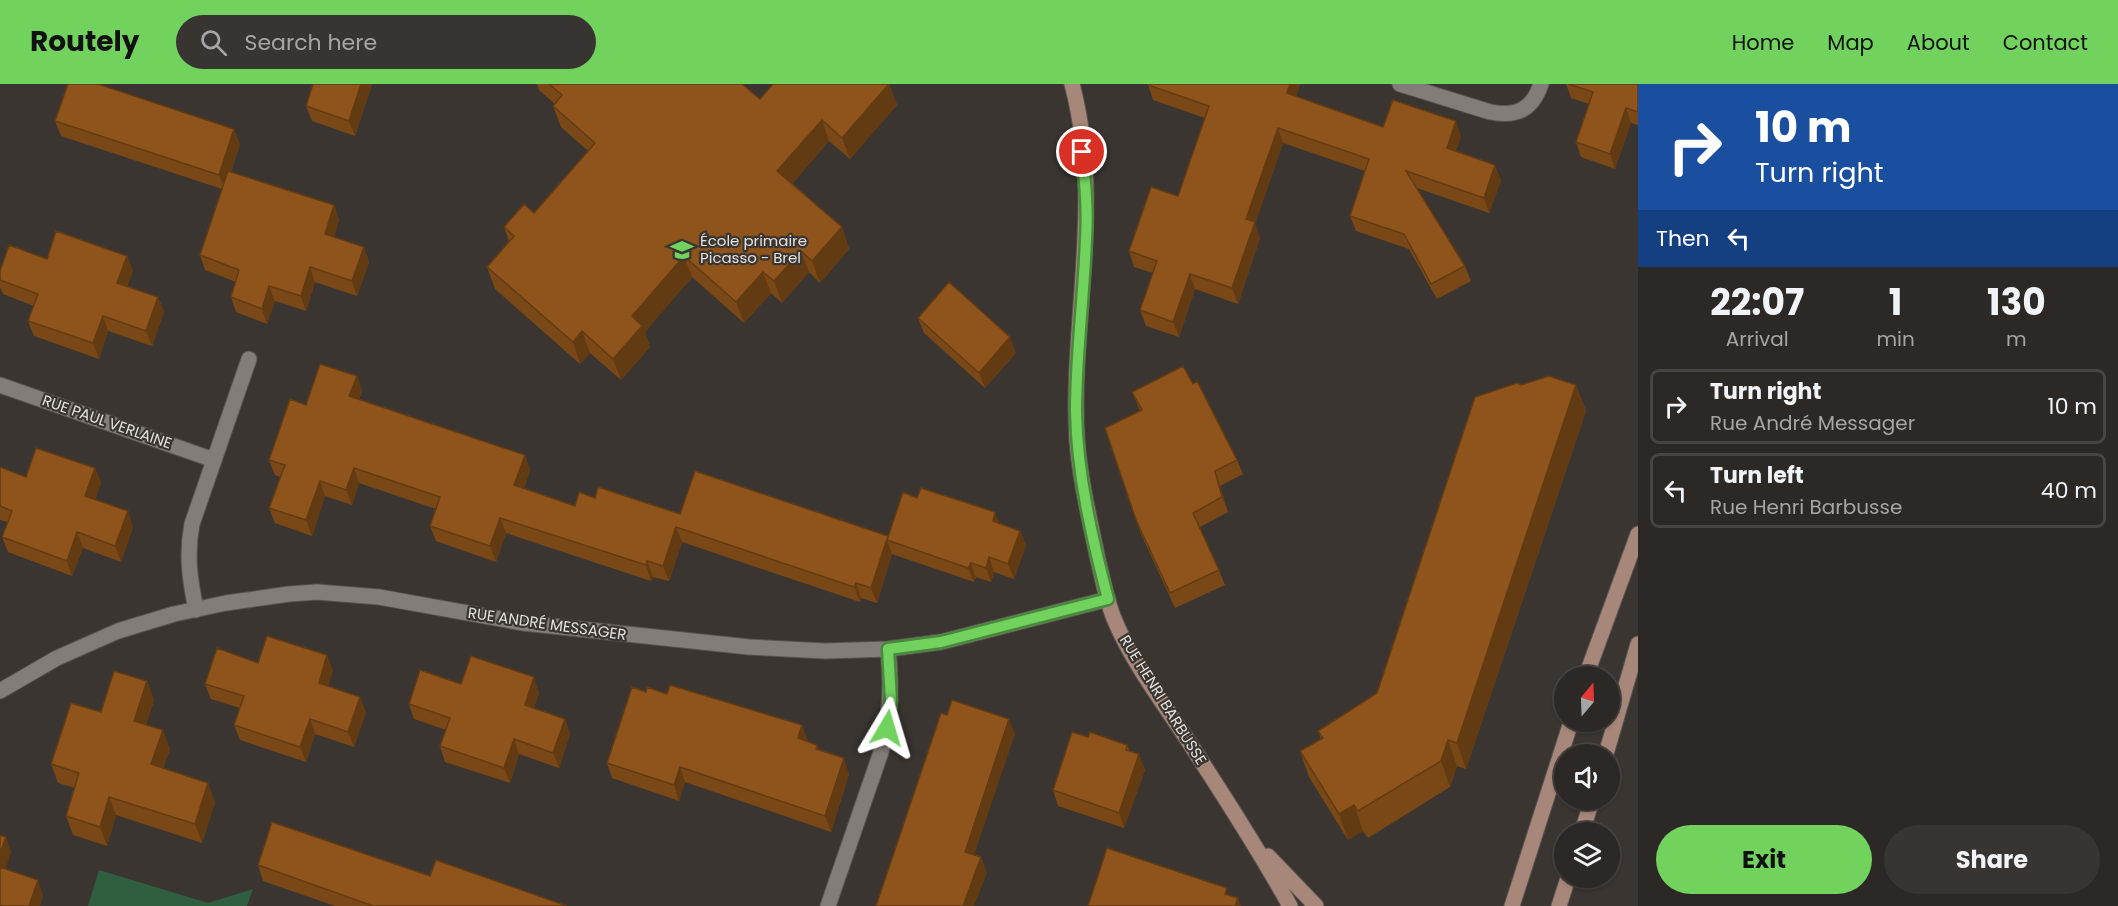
<!DOCTYPE html>
<html lang="en">
<head>
<meta charset="utf-8">
<style>
	body { margin:0; font-family:Poppins,sans-serif; background:#383432; color:#f1f3f6; height:100vh; display:flex; flex-direction:column; font-size:22px; white-space:nowrap }
	* { box-sizing:border-box; margin:0 }
	p { font-size:20px; color:#a6a6a7 }
	.icon { flex:none; width:33px; height:33px; fill:none; stroke:currentColor; stroke-width:2; stroke-linecap:round; stroke-linejoin:round }
	.map { position:relative; flex:1; overflow:hidden }
	.panel { display:flex; flex-direction:column; background:#2c2825; width:480px }
	.panel>* { flex:none }
	.hud { background:#1a4fa0; color:#fff; overflow:hidden }
	.needle { width:39px; rotate:19deg }
	.controls { position:absolute; left:1554px; top:582px; display:grid; gap:12px }
	.controls a { display:grid; place-items:center; width:66px; height:66px; border-radius:50%; background:#2c2825; box-shadow:0 2px 4px #0004,0 0 0 2px #484442; font-size:30px }
	.pin { position:absolute; display:grid; place-items:center; width:51px; height:51px; color:#fff; margin:-26px; border:3px solid #fff; border-radius:50%; box-shadow:0 2px 6px #0007 }
	.me { position:absolute; width:66px; margin:-33px; rotate:7deg; stroke-linejoin:round; filter:drop-shadow(0 0 4px #0008) }
	.turn { display:flex; align-items:center; gap:21px; height:126px; padding:0 18px; font-size:27px }
	.turn .icon { width:78px; height:78px; stroke-width:2.5 }
	.turn b { display:block; font-size:42px; line-height:51px }
	.then { display:flex; align-items:center; height:57px; padding:0 18px; background:#0003; gap:12px; font-size:22px }
	.eta { display:flex; justify-content:space-evenly; align-items:center; height:102px; text-align:center }
	.eta b { font-size:36px; font-weight:700; line-height:42px }
	.primary-button { display:flex; gap:12px; margin-top:auto; padding:12px 18px }
	.primary-button a { flex:1; height:69px; border-radius:36px; background:#72d25e; color:#111; font-size:24px; font-weight:700; line-height:69px; text-align:center }
	.primary-button a+a { background:#383432; color:#f1f3f6 }
	ul { padding:0; list-style:none }
	li { display:flex; align-items:center; gap:18px; height:75px; margin:0 12px 9px; padding:0 6px; border:3px solid #484442; border-radius:9px }
	li div { flex:1 }
	li b { display:block; font-size:22px }
	li em { font-style:normal }
	header { display:flex; align-items:center; gap:36px; box-sizing:border-box; height:84px; padding:0 30px; background:#72d25e; color:#111 }
	header strong { font-size:28px }
	nav { display:flex; gap:33px; margin-inline-start:auto; font-size:21px }
	.search { width:420px; height:54px; background:#383432; display:flex; align-items:center; gap:15px; box-sizing:border-box; padding:0 21px; border-radius:33px; color:#a6a6a7; font-size:22px }
	main { display:flex; flex:1; min-height:0 }
	.map>svg:first-child { display:block }
	.green { fill:#305f3f }
	.lines { fill:none; stroke-linecap:round; stroke-linejoin:round }
	.street-casing { stroke:#585450; stroke-width:17 }
	.secondary-casing { stroke:#585450; stroke-width:17 }
	.street { stroke:#837d79; stroke-width:15 }
	.secondary { stroke:#a78779; stroke-width:15 }
	.wall { fill:#7a4817 }
	.shaded-wall { fill:#633b13 }
	.building { fill:#8e541b; stroke:#633b13; stroke-width:1.5 }
	.route-casing { stroke:#4a883d; stroke-width:15 }
	.route { stroke:#72d25e; stroke-width:10 }
	.labels { text-anchor:middle; stroke-width:4.5; stroke-linejoin:round; paint-order:stroke }
	.poi-label { font-size:15px; fill:#e4e1de; stroke:#3a3531; text-anchor:start }
	.street-label { font-size:15px; fill:#e4e1de; stroke:#3a3531 }
</style>
</head>
<body>
<header>
<strong>Routely</strong>
<div class="search"><svg class="icon" aria-label="search" viewBox="0 0 24 24"><circle cx="10" cy="10" r="6"/><path d="M15 15l6 6"/></svg>Search here</div>
<nav><a>Home</a><a>Map</a><a>About</a><a>Contact</a></nav>
</header>
<main>
<div class="map">
<svg width="1638" height="822" viewBox="0 0 1638 822">
	<rect width="100%" height="100%" fill="#3a3531"/>
	<path class="green" d="M99 786 208 819 253 805 247 822H88Z"/>
	<g class="lines">
		<g class="street-casing">
			<path id="street" d="M1400 0 1490 28C1517 33 1532 26 1541 0
				M0 301 214 376
				M196 526C190 496 186 471 192 440L249 275
				M0 607 57 574 118 547 174 530 226 519 289 510 317 508 379 513 523 539 749 563 825 567 888 565 941 558 1108 515
				M828 822 881 668C890 632 892 603 888 565"/>
		</g>
		<g class="secondary-casing">
			<path id="secondary" d="M1072 0C1104 120 1070 237 1077 356 1080 396 1090 437 1098 476 1103 496 1107 519 1115 537 1132 577 1159 613 1183 649 1220 706 1257 763 1290 822
				M1586 592 1638 450
				M1606 670 1638 560
				M1582 748 1592 716
				M1268 772 1316 822
				M1512 822 1571 638
				M1559 822 1568 794"/>
		</g>
		<use href="#street" class="street"/>
		<use href="#secondary" class="secondary"/>
	</g>
	<path class="wall" d="M372 0 355 52 312 37 306 22Z
		M537 0H742L760 15 889 0 897 21 850 75 829 57 792 100 842 143 849 165 820 199 809 188 782 219 771 209 744 239 692 193 645 248 650 263 621 296 590 269 580 280 495 205 487 183 509 158 504 143 534 129 588 67 561 43 553 22 555 20 539 6Z
		M1148 0H1300L1296 12 1383 43 1461 52 1456 67 1501 96 1489 129 1417 104 1465 182 1471 197 1437 215 1409 165 1356 147 1350 132 1365 87 1283 59 1255 140 1260 154 1238 220 1195 205 1179 253 1146 242 1140 226 1153 189 1134 183 1129 167 1178 112 1205 34 1153 16Z
		M1566 0H1638V41L1631 39 1615 85 1581 73 1576 58 1589 20 1571 14Z
		M55 37 240 60 231 88 334 121 339 136 334 153 364 163 369 178 357 212 315 198 306 227 275 217 267 240 236 228 231 213 236 198 205 186 200 171 222 105 61 52Z
		M127 172 133 187 127 202 158 213 164 228 152 262 108 247 99 275 34 252 28 237 34 222 3 210 0 203V187L47 175Z
		M918 234 1016 269 985 304 924 249Z
		M357 292 362 307 359 315 525 371 530 386 524 404 575 422 595 414 680 430 888 452 1000 440 1020 447 1026 461 1014 495 994 488 991 498 976 493 974 498 892 470 877 519 861 514 860 518 682 458 669 497 653 493 651 497 506 449 496 478 436 457 430 442 436 425 359 399 352 421 325 412 312 452 275 439 269 424 280 393 275 391 269 376 306 321Z
		M1193 300 1237 376 1243 390 1220 402 1228 428 1200 443 1219 486 1225 501 1175 524 1141 450 1136 436 1140 327 1132 308Z
		M1521 301H1576L1586 327 1466 685 1457 682 1450 703 1368 754 1363 747 1348 756 1309 693 1300 667 1321 655 1318 647 1377 609Z
		M0 383 26 393 95 384 101 399 95 415 133 443 121 478 83 464 72 492 8 468 2 453 8 438 0 436Z
		M258 579 333 586 328 602 366 628 354 663 315 650 306 678 240 656 234 641 240 624 211 615 205 600Z
		M147 597 154 616 146 641 170 665 163 684 215 718 202 759 116 731 107 762 73 751 66 732 75 704 58 699 51 680 101 628Z
		M461 600 539 609 534 624 565 635 570 650 559 684 519 670 510 699 445 678 440 662 446 646 414 635 409 620Z
		M1088 653 1127 661 1130 667 1145 686 1124 744 1058 722 1053 706Z
		M808 657 817 661 819 666 849 690 831 748 685 698 679 717 612 694 607 679Z
		M258 781 430 792 567 822H335L263 797Z"/>
	<path class="shaded-wall" d="M361 0H372L355 52 349 37Z
		M889 0 897 21 850 75 842 54Z
		M1290 0H1300L1292 24 1287 9Z
		M1626 24 1631 39 1615 85 1610 70Z
		M822 36 829 57 785 108 777 87Z
		M1456 37 1461 52 1452 79 1447 64Z
		M1278 44 1283 59 1255 140 1260 154 1238 220 1232 204 1246 135Z
		M234 45 240 60 225 106 219 91Z
		M1495 81 1501 96 1489 129 1484 114Z
		M334 121 339 136 330 165 325 150Z
		M842 143 849 165 820 199 812 177Z
		M364 163 369 178 357 212 352 197Z
		M801 167 809 188 782 219 774 197Z
		M127 172 133 187 123 214 117 199Z
		M684 172 692 193 645 248 650 263 621 296 613 275 632 232Z
		M310 183 315 198 306 227 301 212Z
		M763 188 771 209 744 239 736 218Z
		M1190 190 1195 205 1179 253 1173 238Z
		M269 202 275 217 267 240 262 225Z
		M158 213 164 228 152 262 146 247Z
		M103 232 108 247 99 275 93 259Z
		M582 247 590 269 580 280 573 258Z
		M1010 253 1016 269 985 304 979 289Z
		M357 292 362 307 355 327 349 312Z
		M1576 301 1586 327 1466 685 1457 659Z
		M525 371 530 386 520 416 514 401Z
		M95 384 101 399 91 427 85 412Z
		M354 384 359 399 352 421 346 406Z
		M1215 387 1220 402 1228 428 1222 413Z
		M320 397 325 412 312 452 306 436Z
		M128 427 133 443 121 478 115 462Z
		M995 428 1001 443 993 437Z
		M500 434 506 449 496 478 490 462Z
		M676 443 682 458 669 497 663 482Z
		M1020 447 1026 461 1014 495 1008 480Z
		M77 448 83 464 72 492 67 477Z
		M888 452 887 456 892 470 877 519 871 504Z
		M989 473 994 488 991 498 986 484Z
		M647 477 653 493 651 497 646 481Z
		M971 479 976 493 974 498 968 484Z
		M856 499 861 514 860 518 854 503Z
		M327 571 333 586 324 614 319 599Z
		M534 593 539 609 530 636 525 621Z
		M147 597 154 616 141 656 134 637Z
		M360 613 366 628 354 663 348 648Z
		M310 635 315 650 306 678 300 663Z
		M565 635 570 650 559 684 553 669Z
		M1009 635 1015 650 970 783 965 768Z
		M802 641 808 657 798 654Z
		M163 646 170 665 158 699 151 680Z
		M514 655 519 670 510 699 504 684Z
		M1448 656 1457 682 1450 703 1441 677Z
		M1139 670 1145 686 1124 744 1119 729Z
		M844 674 849 690 831 748 825 732Z
		M680 683 685 698 679 717 674 701Z
		M208 699 215 718 202 759 195 740Z
		M109 713 116 731 107 762 100 743Z
		M1354 721 1363 747 1348 756 1339 730Z
		M6 753 11 768 2 797 0 792V770Z
		M981 773 987 789 974 822H963Z
		M38 796 43 812 40 822H29Z
		M1238 814 1241 822H1235Z"/>
	<path class="building" d="M68 0H98L234 45 219 91 55 37Z
		M313 0H361L349 37 306 22Z
		M549 0H742L760 15 773 0H889L842 54 822 36 777 87 842 143 812 177 801 167 774 197 763 188 736 218 684 172 632 232 642 242 613 275 582 247 573 258 487 183 514 152 504 143 524 120 534 129 595 59 553 22 562 11Z
		M1148 0H1290L1287 9 1383 43 1393 16 1456 37 1447 64 1495 81 1484 114 1406 87 1465 182 1431 200 1404 150 1350 132 1369 75 1278 44 1246 135 1255 138 1232 204 1190 190 1173 238 1140 226 1157 177 1129 167 1151 103 1178 112 1209 22 1148 1Z
		M1568 0H1638V28L1626 24 1610 70 1576 58 1593 8Z
		M228 87 334 121 325 150 364 163 352 197 310 183 301 212 269 202 262 225 231 213 239 186 200 171Z
		M56 147 127 172 117 199 158 213 146 247 103 232 93 259 28 237 38 210 0 196V187L9 161 47 175Z
		M949 198 1010 253 979 289 918 234Z
		M320 280 357 292 349 312 525 371 514 401 575 422 579 408 595 414 598 403 680 430 695 387 888 452 871 504 856 499 854 503 676 443 663 482 647 477 646 481 500 434 490 462 430 442 440 413 354 384 346 406 320 397 306 436 269 424 285 381 269 376 290 315 306 321Z
		M1183 282 1193 300 1197 297 1237 376 1215 387 1222 413 1193 429 1219 486 1170 509 1136 436 1105 344 1142 326 1132 308Z
		M1549 292 1576 301 1457 659 1448 656 1441 677 1358 727 1354 721 1339 730 1300 667 1323 654 1318 647 1377 609 1475 313 1517 299 1521 301Z
		M36 364 95 384 85 412 128 427 115 462 77 448 67 477 2 453 12 427 0 422V383L26 393Z
		M921 404 995 428 993 437 1020 447 1008 480 989 473 986 484 971 479 968 484 887 456 903 408 917 414Z
		M267 552 327 571 319 599 360 613 348 648 310 635 300 663 234 641 244 612 205 600 217 564 258 579Z
		M471 572 534 593 525 621 565 635 553 669 514 655 504 684 440 662 450 634 409 620 420 586 461 600Z
		M114 587 147 597 134 637 163 646 151 680 208 699 195 740 109 713 100 743 66 732 79 689 51 680 71 619 101 628Z
		M670 601 802 641 798 654 817 661 816 665 844 674 825 732 680 683 674 701 607 679 632 603 646 608 647 603 667 610Z
		M952 616 1009 635 965 768 981 773 963 822H876L941 629 947 631Z
		M1072 648 1088 653 1090 648 1127 661 1126 666 1139 670 1119 729 1053 706Z
		M272 738 430 792 436 776 567 822H373L258 781Z
		M0 751 6 753 0 770Z
		M1107 764 1227 804 1225 810 1238 814 1235 822H1088Z
		M0 783 38 796 29 822H3L0 821Z"/>
	<g class="lines">
		<g class="route-casing">
			<path id="route" d="M887 644 891 617 888 565 941 558 1108 515C1092 454 1077 390 1076 327 1076 269 1084 212 1086 154 1088 125 1085 96 1082 68"/>
		</g>
		<use href="#route" class="route"/>
	</g>
	<defs>
		<g id="school-bare" transform="scale(1.8)"><path d="M0-5L7-2L0 1L-7-2ZM-4 1L0 2.5L4 1V4Q0 6-4 4Z" fill="#72d25e" stroke="#3a3531" stroke-width="2.5" paint-order="stroke"/></g>
	</defs>
	<g fill-rule="evenodd">
		<use href="#school-bare" x="682" y="166"/>
	</g>
	<g class="labels">
		<g class="poi-label">
			<text x="700" y="162">École primaire<tspan x="700" dy="17">Picasso - Brel</tspan></text>
		</g>
		<g class="street-label">
			<text transform="translate(107 338) rotate(19)" y="5">RUE PAUL VERLAINE</text>
			<text transform="translate(547 540) rotate(8)" y="5">RUE ANDRÉ MESSAGER</text>
			<text transform="translate(1163 616) rotate(58)" y="5">RUE HENRI BARBUSSE</text>
		</g>
	</g>
</svg>
<div class="controls">
<a><svg class="needle" viewBox="-14 -14 28 28"><path d="M0-13l5 13h-10z" fill="#e53935"/><path d="M0 13l5-13h-10z" fill="#a6a6a7"/></svg></a>
<a><svg class="icon" aria-label="sound" viewBox="0 0 24 24"><path d="M4 9h4l5-4v14l-5-4H4zM17 9q2 3 0 6"/></svg></a>
<a><svg class="icon" aria-label="layers" viewBox="0 0 24 24"><path d="M12 4l9 5-9 5-9-5zM3 14l9 5 9-5"/></svg></a>
</div>
<div class="pin" style="left:1082px;top:68px;background:#d93025"><svg class="icon" aria-label="arrive" viewBox="0 0 24 24"><path d="M6 21V4h12l-3 4 3 4H6"/></svg></div>
<svg class="me" style="left:887px;top:644px" viewBox="-20 -20 40 40"><path d="M0-17L14 15 0 8-14 15z" fill="#72d25e" stroke="#fff" stroke-width="4"/></svg>
</div>
<section class="panel">
<div class="hud">
<div class="turn"><svg class="icon" aria-label="right" viewBox="0 0 24 24"><path d="M7 20v-9h11M14 6l5 5-5 5"/></svg><div><b>10 m</b>Turn right</div></div>
<div class="then">Then<svg class="icon" aria-label="left" viewBox="0 0 24 24"><path d="M17 20v-9H6M10 6l-5 5 5 5"/></svg></div>
</div>
<div class="eta">
<div><b>22:07</b><p>Arrival</p></div>
<div><b>1</b><p>min</p></div>
<div><b>130</b><p>m</p></div>
</div>
<ul>
<li><svg class="icon" aria-label="right" viewBox="0 0 24 24"><path d="M7 20v-9h11M14 6l5 5-5 5"/></svg><div><b>Turn right</b><p>Rue André Messager</p></div><em>10 m</em></li>
<li><svg class="icon" aria-label="left" viewBox="0 0 24 24"><path d="M17 20v-9H6M10 6l-5 5 5 5"/></svg><div><b>Turn left</b><p>Rue Henri Barbusse</p></div><em>40 m</em></li>
</ul>
<div class="primary-button"><a>Exit</a><a>Share</a></div>
</section>
</main>
</body>
</html>
